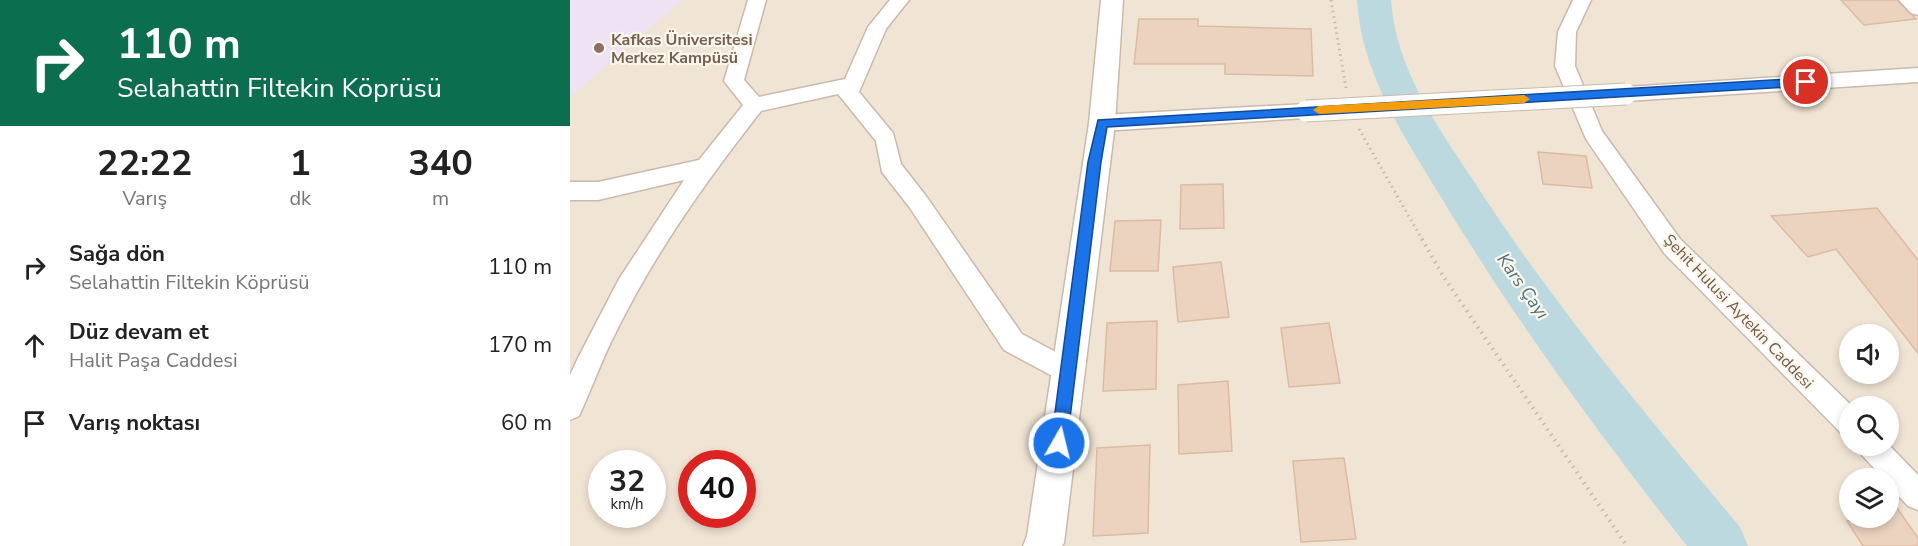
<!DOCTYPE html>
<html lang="tr">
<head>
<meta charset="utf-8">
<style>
	body { margin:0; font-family:"Nunito Sans",sans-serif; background:#f2f2f2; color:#222; height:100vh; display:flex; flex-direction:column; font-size:22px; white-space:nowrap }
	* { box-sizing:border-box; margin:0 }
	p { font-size:20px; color:#767676 }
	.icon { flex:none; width:33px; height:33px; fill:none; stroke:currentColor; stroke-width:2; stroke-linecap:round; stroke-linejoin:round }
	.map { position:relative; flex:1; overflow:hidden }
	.drawer { display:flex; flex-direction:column; background:#fff; width:570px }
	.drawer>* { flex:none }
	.banner { background:#0b6e4f; color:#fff; overflow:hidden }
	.controls { position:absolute; left:1269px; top:324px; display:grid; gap:12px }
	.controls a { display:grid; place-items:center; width:60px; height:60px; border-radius:50%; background:#fff; box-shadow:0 3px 9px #0003; font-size:30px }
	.speed { position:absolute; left:18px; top:450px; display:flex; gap:12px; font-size:30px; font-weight:700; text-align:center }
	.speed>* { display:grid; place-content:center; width:78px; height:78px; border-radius:50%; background:#fff; box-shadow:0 3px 9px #0003; line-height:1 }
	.speed small { font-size:15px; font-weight:400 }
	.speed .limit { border:9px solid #d22; background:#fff; color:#111 }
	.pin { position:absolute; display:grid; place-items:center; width:51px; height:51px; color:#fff; margin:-26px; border:3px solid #fff; border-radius:50%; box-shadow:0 2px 6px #0007 }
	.me { position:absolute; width:66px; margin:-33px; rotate:8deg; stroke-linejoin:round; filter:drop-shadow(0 0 4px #0008) }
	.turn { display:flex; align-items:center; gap:21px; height:126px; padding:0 18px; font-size:27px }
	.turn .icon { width:78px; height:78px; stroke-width:2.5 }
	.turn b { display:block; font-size:42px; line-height:51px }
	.eta { display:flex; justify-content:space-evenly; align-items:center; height:102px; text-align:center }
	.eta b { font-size:36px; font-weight:700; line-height:42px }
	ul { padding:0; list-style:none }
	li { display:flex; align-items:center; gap:18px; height:78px; padding:0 18px }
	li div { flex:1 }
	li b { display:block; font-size:22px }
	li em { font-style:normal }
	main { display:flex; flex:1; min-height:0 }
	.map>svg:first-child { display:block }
	.residential { fill:#f0e4d4; fill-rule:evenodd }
	.education { fill:#efe2f5 }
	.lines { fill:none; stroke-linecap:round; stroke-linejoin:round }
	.river { fill:#bcd9e0; fill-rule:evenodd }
	.building { fill:#ebd3c0; stroke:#dcbba2; stroke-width:1.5 }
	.minor-casing { stroke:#c9baad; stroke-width:3 }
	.tertiary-casing { stroke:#c9baad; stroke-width:3 }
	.path-far1 { stroke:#d0b7a3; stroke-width:3; stroke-dasharray:1.5 4; stroke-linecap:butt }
	.path { stroke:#d0b7a3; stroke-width:4; stroke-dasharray:1.5 5; stroke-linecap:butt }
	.minor { fill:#fff; fill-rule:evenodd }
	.tertiary { fill:#fff; fill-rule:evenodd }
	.minor-bridge-casing { stroke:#c9baad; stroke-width:23; stroke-linecap:butt }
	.minor-bridge { stroke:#fff; stroke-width:21 }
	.route { fill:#1a73e8; stroke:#114b97; stroke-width:1.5 }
	.slow { fill:#f59e0b }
	.education-dot { fill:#8d6e63; stroke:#fdf6eb; stroke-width:2 }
	.labels { text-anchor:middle; stroke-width:4.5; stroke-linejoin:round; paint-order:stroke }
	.education-label { font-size:16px; font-weight:bold; fill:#785e54; stroke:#fdf6eb; text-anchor:start }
	.street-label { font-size:16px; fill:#6f5b4d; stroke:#fdf6eb }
	.water-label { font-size:18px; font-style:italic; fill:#4a7480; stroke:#fdf6eb }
</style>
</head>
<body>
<main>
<section class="drawer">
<div class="banner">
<div class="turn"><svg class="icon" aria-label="right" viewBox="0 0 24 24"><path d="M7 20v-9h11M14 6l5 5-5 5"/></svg><div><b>110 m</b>Selahattin Filtekin Köprüsü</div></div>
</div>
<div class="eta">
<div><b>22:22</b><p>Varış</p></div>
<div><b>1</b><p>dk</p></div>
<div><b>340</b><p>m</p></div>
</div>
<ul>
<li><svg class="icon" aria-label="right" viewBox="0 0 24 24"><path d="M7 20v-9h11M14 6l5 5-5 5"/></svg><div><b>Sağa dön</b><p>Selahattin Filtekin Köprüsü</p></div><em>110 m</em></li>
<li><svg class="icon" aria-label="ahead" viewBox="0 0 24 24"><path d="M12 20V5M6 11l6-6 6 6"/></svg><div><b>Düz devam et</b><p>Halit Paşa Caddesi</p></div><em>170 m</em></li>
<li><svg class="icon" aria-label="arrive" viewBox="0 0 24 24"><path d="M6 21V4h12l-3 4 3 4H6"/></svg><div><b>Varış noktası</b></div><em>60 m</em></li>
</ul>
</section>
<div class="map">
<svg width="1348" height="546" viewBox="0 0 1348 546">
	<rect width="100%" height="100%" fill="#f9f2e5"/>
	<path class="residential" d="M0 0H1348V546H0ZM1280 334H1318V374H1280ZM1280 406H1318V446H1280ZM32 464H82V514H32ZM122 464H172V514H122ZM1280 478H1318V518H1280Z"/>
	<path class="education" d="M0 0H112L0 97Z"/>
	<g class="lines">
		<path class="river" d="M787 0H821C826 69 866 124 903 180 982 303 1076 415 1170 527L1178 546H1117C1028 433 943 317 869 194 833 134 791 72 787 0Z"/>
	</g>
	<path class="building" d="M1271 0H1327L1346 19 1294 25Z
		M569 19H628V26L741 29 743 76 655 74V64H564Z
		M968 152 1016 156 1022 188 973 184Z
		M653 184 654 228 610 229 611 185Z
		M1307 208 1348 260V353L1266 249 1238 257 1201 216Z
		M591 220 588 271H540L545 221Z
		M651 262 659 317 608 322 603 267Z
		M587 321 586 389 533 391 537 323Z
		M759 323 770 383 719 387 711 328Z
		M658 381 662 451 609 454 608 385Z
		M580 445 578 533 523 536 527 448Z
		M774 458 786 539 731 542 723 461Z
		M1318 495 1348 538V546H1293L1277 521 1293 518H1318Z"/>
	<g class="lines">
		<g class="minor-casing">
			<path id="minor" d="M178 0H196L174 80 189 97 275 79 298 27 320 0H339L316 29 289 92 323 133 331 164 356 196 452 334 508 364 512 372 508 380 499 384 490 380 434 350 340 208 312 172 306 141 268 94 191 111C136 181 85 253 46 332 32 359 22 388 9 416L0 420V375L8 358 49 279 114 180 28 200H0V182H28L129 160 173 105 154 81Z
				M1003 0H1021L1006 32 1005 66 1032 131 1110 239 1282 406H1280V436L1270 432 1094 253 1016 139 985 66 988 32Z
				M1329 0H1348V15L1341 13Z
				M1348 68V82L1056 101 1049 99 1046 94 1049 89 1056 87Z
				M736 104 743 106 746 111 743 116 736 118 532 131 525 128 522 123 525 118 532 115Z
				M1318 444 1348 475V510L1338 506 1318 485V478H1313L1292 455 1288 446Z"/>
		</g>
		<g class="tertiary-casing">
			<path id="tertiary" d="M531 0H553L545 123 494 543 492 546H453L457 536 519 123Z"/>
		</g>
		<path class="path-far1" d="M761 0 776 88
			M789 129 853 241"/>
		<path class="path" d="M852 239 873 276 1057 546"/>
		<use href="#minor" class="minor"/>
		<use href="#tertiary" class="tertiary"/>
		<g class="minor-bridge-casing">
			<path id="minor-bridge" d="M736 111 1056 94"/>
		</g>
		<use href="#minor-bridge" class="minor-bridge"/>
	</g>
	<path class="route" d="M1236 78 1242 82 1236 86 537 127 531 162 497 443 494 449 489 451 483 449 481 443 518 162 528 120Z"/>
	<path class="slow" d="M954 95 960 99 954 103 749 114 743 110 749 106Z"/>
	<circle class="education-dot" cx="29" cy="48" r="6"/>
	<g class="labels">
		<g class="education-label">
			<text x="41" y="45">Kafkas Üniversitesi<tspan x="41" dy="18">Merkez Kampüsü</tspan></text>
		</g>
		<g class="street-label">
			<text transform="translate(1169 311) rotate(46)" y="6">Şehit Hulusi Aytekin Caddesi</text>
		</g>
		<g class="water-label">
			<text transform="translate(953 286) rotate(55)" y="6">Kars Çayı</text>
		</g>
	</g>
</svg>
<div class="controls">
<a><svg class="icon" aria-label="sound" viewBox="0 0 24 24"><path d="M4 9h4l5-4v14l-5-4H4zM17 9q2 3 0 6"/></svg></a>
<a><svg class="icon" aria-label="search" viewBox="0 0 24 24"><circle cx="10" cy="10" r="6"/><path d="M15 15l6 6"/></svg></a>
<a><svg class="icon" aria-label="layers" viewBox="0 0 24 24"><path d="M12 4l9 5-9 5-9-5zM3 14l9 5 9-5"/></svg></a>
</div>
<div class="speed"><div>32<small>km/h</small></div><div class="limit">40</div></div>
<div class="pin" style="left:1236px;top:82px;background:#d93025"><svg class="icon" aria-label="arrive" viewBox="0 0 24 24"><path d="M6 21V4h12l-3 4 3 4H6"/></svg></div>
<svg class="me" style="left:489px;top:443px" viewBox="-20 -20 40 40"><circle r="17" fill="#1a73e8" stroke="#fff" stroke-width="3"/><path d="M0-11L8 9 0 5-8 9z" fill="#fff"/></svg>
</div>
</main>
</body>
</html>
